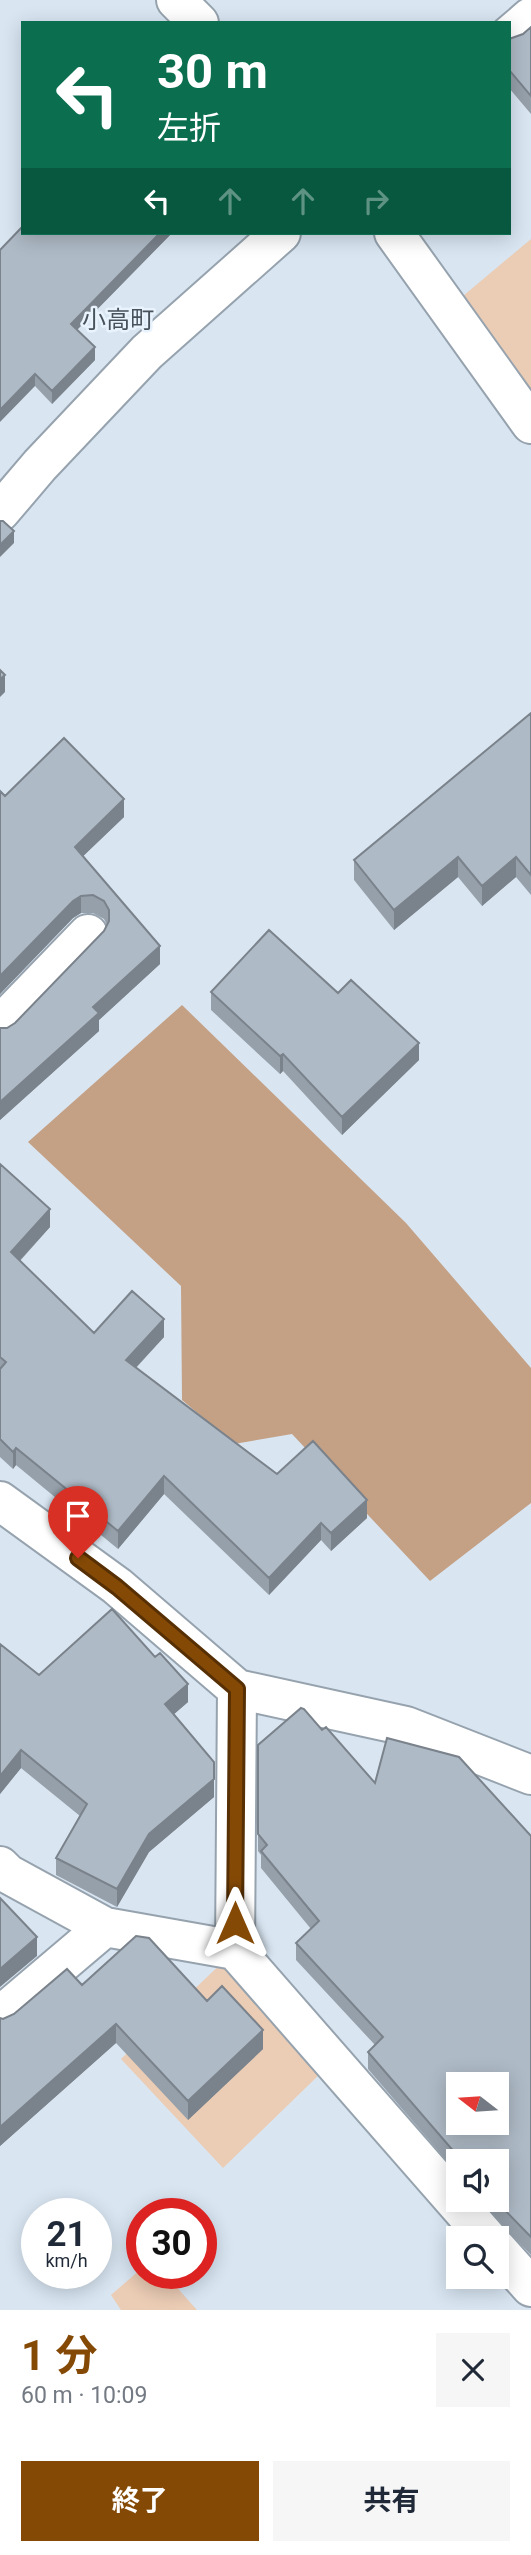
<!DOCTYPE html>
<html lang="ja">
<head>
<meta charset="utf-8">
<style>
	body { margin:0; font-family:Roboto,"Noto Sans JP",sans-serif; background:#f6f6f7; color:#1f2937; height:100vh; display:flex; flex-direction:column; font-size:26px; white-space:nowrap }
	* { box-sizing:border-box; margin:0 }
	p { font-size:23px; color:#747a83 }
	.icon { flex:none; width:38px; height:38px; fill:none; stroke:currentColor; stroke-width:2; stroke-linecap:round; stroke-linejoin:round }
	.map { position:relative; height:2310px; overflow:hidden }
	.sheet { display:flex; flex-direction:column; background:#fff; flex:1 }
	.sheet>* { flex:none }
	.banner { position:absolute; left:21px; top:21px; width:490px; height:214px; border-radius:0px; box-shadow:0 4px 18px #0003; background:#0b6e4f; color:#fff; overflow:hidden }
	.needle { width:46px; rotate:287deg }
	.tools { position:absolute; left:446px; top:2072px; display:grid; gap:14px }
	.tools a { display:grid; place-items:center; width:63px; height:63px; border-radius:0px; background:#fff; box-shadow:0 4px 18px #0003; font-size:35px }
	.speed { position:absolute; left:21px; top:2198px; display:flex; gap:14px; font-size:35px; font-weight:700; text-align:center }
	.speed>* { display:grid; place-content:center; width:91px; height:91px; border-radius:50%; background:#fff; box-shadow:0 4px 18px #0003; line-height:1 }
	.speed small { font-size:18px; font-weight:400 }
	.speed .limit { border:10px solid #d22; background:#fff; color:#111 }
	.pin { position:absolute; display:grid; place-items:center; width:60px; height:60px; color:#fff; margin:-72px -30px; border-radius:50% 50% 50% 0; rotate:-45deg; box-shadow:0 0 7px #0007 }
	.pin .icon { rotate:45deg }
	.me { position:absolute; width:77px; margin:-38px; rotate:0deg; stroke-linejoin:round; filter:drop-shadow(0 0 5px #0008) }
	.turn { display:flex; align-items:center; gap:24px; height:147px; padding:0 21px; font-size:32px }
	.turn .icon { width:91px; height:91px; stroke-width:2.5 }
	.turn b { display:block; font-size:49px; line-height:60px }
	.lanes { display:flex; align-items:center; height:66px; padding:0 21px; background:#0003; justify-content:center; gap:35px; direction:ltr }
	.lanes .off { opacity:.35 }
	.round { display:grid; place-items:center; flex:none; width:74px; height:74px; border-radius:0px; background:#f6f6f7 }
	.overview { display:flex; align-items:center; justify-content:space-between; height:119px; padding:0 21px }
	h1 { font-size:42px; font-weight:700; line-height:52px; color:#854906 }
	.button { display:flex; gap:14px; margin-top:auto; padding:14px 21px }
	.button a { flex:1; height:80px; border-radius:0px; background:#854906; color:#fff; font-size:28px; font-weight:700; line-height:80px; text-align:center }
	.button a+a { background:#f6f6f7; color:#1f2937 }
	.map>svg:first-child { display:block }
	.green { fill:#ebccb5 }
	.forest { fill:#c4a085 }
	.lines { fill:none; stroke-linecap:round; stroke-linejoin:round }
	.minor-casing { stroke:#96a3ae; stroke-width:42 }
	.minor { stroke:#fff; stroke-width:38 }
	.wall { fill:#96a0aa }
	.shaded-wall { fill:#7a828b }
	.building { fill:#aebac6; stroke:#7a828b; stroke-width:2; fill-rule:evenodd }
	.route-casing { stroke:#562f04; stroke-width:18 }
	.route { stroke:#854906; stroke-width:12 }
	.labels { text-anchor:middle; stroke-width:5; stroke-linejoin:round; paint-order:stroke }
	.neighbourhood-label { font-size:24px; fill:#47525c; stroke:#e8f3fd }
</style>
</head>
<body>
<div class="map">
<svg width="531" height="2310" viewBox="0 0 531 2310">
	<rect width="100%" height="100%" fill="#d9e6f2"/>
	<path class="green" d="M531 239V390L463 296Z
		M228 1957 322 2072 223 2168 121 2059Z
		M142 2268V2273H164L197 2310H121L111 2295Z"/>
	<path class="forest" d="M182 1005 406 1223 531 1368V1503L430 1581 292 1434 234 1444 182 1400 181 1286 28 1142Z"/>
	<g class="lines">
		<g class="minor-casing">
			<path id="minor" d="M176 0 199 23
				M509 36 531 17
				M394 233 531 424
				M0 512 40 465 147 352 281 233
				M0 1025 88 934
				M0 1501 117 1586 237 1689 406 1726 531 1775
				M237 1689 235 1950 487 2238
				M0 1866 8 1874 105 1927 235 1950
				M0 2016 105 1927
				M497 2249 531 2287"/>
		</g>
		<use href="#minor" class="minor"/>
	</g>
	<path class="wall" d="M531 27V114L509 88V39L523 34Z
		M23 233H172L77 330 95 360 52 404 35 386Z
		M531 713V895L516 877 482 906 458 877 394 930 354 880V860Z
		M0 791 5 796 124 817 83 856 160 964 99 1020V1031L0 1120V1028H7L15 1023 104 931 107 925 104 919 93 913H81L73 918 0 994Z
		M211 992 338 993 419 1060 342 1135 283 1071 280 1074 211 1010Z
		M0 1164 50 1227 20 1261 94 1333 164 1337 136 1368 277 1474 367 1518 331 1551 321 1540 269 1595 164 1494 118 1549 16 1465 13 1469 0 1457Z
		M0 1644 39 1675 188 1702 174 1714 214 1762V1797L149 1852 117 1907 56 1875V1858L80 1816 21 1768 0 1794Z
		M322 1730 375 1783 531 1836V2255L507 2230 481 2200H497V2161H458V2174L368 2069V2052L375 2045 296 1960V1943L311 1929 261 1868V1855L258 1851V1745Z
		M82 1985 207 2001 263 2049 188 2120 116 2043 0 2146V2018L3 2019Z"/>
	<path class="shaded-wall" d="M160 233H172L71 336V324Z
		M95 347V360L52 404V391Z
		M35 374V386L0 422V410Z
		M14 531V543L0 557V545Z
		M5 675V692L0 697V679Z
		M124 799V817L75 864V847Z
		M458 857V877L394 930V910Z
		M516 857V877L482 906V886Z
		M81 896V913L73 918 0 994V976L73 901Z
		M160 946V964L99 1020V1031L0 1120V1102L93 1007Z
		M419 1043V1060L342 1135V1117Z
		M283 1054V1071L280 1074V1056Z
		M50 1209V1227L11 1270V1252Z
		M164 1319V1337L126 1378V1360Z
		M16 1448V1465L13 1469V1452Z
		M164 1476V1494L118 1549V1531Z
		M367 1500V1518L331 1551V1533Z
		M321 1523V1540L269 1595V1578Z
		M188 1684V1702L165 1722V1704Z
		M21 1750V1768L0 1794V1776Z
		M214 1779V1797L149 1852 117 1907V1889L149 1834Z
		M37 1937V1956L0 1987V1969Z
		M116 2024V2043L0 2146V2127Z
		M263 2030V2049L188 2120V2101Z"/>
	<path class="building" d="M531 27V96L509 70V39L523 34Z
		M23 226V233H160L71 324 95 347 52 391 35 374 0 410V250Z
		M0 521H3L14 531 0 545Z
		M0 670 5 675 0 679Z
		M531 713V875L516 857 482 886 458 857 394 910 354 860Z
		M64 738 124 799 75 847 160 946 93 1007 99 1013 0 1102V1028H7L15 1023 104 931 109 921V910L104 901 93 895 81 896 73 901 0 976V791L5 796Z
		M269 930 338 993 351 980 419 1043 342 1117 283 1054 280 1056 211 992Z
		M0 1164 50 1209 11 1252 94 1333 132 1291 164 1319 126 1360 277 1474 313 1441 367 1500 331 1533 321 1523 269 1578 164 1476 118 1531 16 1448 13 1452 0 1439V1369L6 1362 0 1357Z
		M112 1609 155 1657 160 1653 188 1684 165 1704 214 1762V1779L149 1834 117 1889 56 1858 87 1804 21 1750 0 1776V1644L39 1675Z
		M301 1708 304 1709 322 1730 326 1727 375 1783 387 1738 459 1757 531 1836V2237L495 2200H497V2161H462L368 2052 383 2037 296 1943 319 1921 261 1851 267 1845 258 1834V1745ZM458 2084H497V2123H458Z
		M0 1898 37 1937 0 1969Z
		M136 1936 149 1938 207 2001 222 1986 263 2030 188 2101 116 2024 0 2127V2018L3 2019 14 2014 67 1969 82 1985Z"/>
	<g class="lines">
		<g class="route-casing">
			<path id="route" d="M78 1558 117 1587 237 1689 235 1923"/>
		</g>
		<use href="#route" class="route"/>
	</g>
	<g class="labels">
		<g class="neighbourhood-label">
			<text x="118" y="328">小高町</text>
		</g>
	</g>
</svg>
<div class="tools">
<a><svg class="needle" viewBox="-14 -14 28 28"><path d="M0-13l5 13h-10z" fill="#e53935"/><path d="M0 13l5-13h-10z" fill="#747a83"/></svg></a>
<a><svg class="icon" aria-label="sound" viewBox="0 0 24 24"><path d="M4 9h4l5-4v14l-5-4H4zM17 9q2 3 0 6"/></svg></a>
<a><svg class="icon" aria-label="search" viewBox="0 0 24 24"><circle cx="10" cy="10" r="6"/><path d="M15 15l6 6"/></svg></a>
</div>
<div class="speed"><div>21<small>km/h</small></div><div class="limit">30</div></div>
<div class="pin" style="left:78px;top:1558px;background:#d93025"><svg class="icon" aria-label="arrive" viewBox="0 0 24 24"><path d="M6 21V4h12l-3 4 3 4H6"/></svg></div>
<svg class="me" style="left:235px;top:1923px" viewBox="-20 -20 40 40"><path d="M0-17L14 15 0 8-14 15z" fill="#854906" stroke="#fff" stroke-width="4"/></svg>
<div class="banner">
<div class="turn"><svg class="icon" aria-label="left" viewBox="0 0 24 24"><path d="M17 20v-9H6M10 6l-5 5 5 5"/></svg><div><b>30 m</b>左折</div></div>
<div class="lanes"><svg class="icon" aria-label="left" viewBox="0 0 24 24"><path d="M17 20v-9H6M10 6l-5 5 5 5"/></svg><svg class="icon off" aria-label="ahead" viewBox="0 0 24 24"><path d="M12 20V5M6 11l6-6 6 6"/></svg><svg class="icon off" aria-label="ahead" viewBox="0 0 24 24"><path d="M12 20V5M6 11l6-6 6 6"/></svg><svg class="icon off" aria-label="right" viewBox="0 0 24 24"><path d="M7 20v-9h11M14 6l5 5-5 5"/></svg></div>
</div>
</div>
<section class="sheet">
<div class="overview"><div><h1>1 分</h1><p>60 m · 10:09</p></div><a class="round"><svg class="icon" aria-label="close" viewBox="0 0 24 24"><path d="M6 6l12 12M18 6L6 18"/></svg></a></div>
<div class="button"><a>終了</a><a>共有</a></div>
</section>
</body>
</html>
